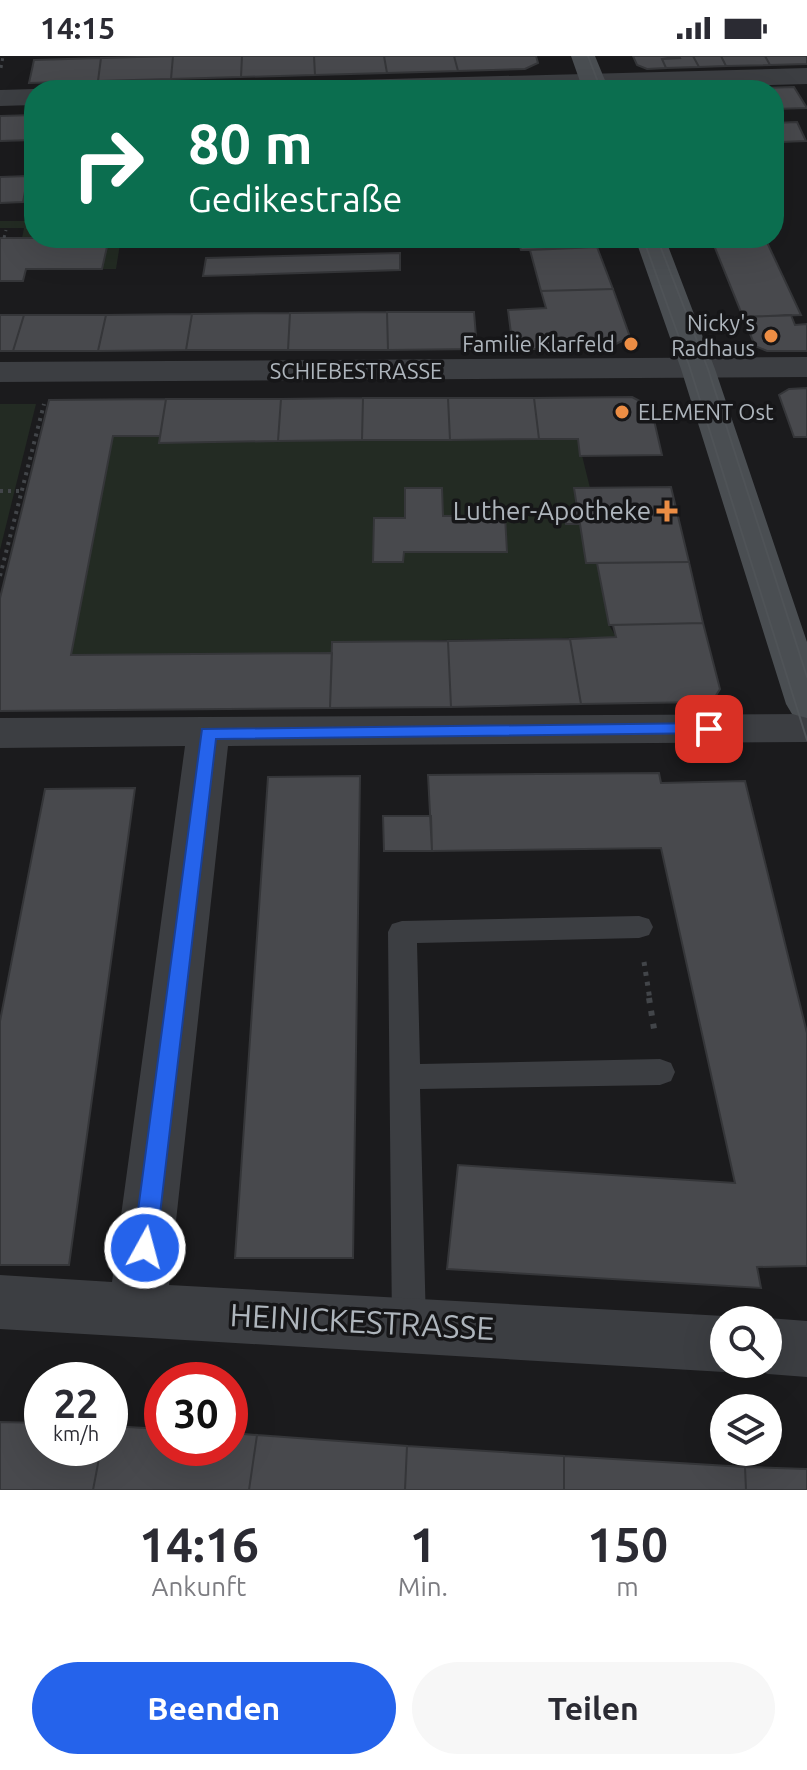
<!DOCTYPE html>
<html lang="de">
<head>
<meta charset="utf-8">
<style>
	body { margin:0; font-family:Ubuntu,sans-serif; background:#f7f7f7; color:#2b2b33; height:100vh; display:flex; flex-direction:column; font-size:30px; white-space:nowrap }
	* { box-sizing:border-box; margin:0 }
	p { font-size:26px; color:#7c7c81 }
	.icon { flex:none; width:44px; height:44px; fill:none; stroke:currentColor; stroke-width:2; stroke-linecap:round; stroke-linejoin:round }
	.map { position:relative; height:1434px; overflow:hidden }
	.side { display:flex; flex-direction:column; background:#fff; flex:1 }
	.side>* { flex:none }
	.hud { position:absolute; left:24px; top:24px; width:760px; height:168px; border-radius:32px; box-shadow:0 8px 32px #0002; background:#0b6e4f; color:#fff; overflow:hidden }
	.fabs { position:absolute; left:710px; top:1250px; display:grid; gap:16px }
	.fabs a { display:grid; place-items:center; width:72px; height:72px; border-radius:50%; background:#fff; box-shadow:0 8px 32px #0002; font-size:40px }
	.speed { position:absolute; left:24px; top:1306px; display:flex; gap:16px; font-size:40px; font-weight:700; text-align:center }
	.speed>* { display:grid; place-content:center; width:104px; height:104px; border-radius:50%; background:#fff; box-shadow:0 8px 32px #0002; line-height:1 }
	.speed small { font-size:20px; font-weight:400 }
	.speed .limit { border:12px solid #d22; background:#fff; color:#111 }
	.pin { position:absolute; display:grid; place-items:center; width:68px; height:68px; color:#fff; margin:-34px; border-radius:16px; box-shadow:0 4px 12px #0006 }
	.me { position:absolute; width:88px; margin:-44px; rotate:7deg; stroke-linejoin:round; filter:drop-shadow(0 0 6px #0008) }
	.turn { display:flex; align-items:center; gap:28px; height:168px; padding:0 32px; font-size:36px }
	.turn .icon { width:104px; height:104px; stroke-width:2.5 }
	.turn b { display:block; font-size:56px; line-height:68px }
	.eta { display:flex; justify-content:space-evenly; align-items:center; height:136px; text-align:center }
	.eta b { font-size:48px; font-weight:600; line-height:56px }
	.cta { display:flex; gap:16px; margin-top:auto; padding:16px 32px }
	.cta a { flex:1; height:92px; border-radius:48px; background:#2563eb; color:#fff; font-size:32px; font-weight:600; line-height:92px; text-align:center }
	.cta a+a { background:#f7f7f7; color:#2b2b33 }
	.status { display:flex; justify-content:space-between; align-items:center; height:56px; padding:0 40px; background:#fff; direction:ltr }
	.status svg { height:22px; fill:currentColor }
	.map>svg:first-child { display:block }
	.green { fill:#232b23 }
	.building { fill:#48494d; stroke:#353639; stroke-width:2 }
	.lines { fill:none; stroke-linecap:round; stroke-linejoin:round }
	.path-far3 { stroke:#424549; stroke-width:3; stroke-dasharray:3 4; stroke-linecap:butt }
	.path-far2 { stroke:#424549; stroke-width:4; stroke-dasharray:3 5; stroke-linecap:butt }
	.path-far1 { stroke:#424549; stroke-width:5; stroke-dasharray:4 6; stroke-linecap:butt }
	.path { stroke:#424549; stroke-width:6; stroke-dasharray:5 8; stroke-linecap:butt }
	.lane { fill:#3c3e42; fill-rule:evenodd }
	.street { fill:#3c3e42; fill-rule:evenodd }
	.secondary { fill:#4a4e52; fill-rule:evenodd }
	.tram { stroke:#4f5357; stroke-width:2 }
	.route { fill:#2563eb; stroke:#184099; stroke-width:2 }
	.poi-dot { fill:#ec8d44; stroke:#161618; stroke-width:3 }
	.labels { text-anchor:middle; stroke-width:7; stroke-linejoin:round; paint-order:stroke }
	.far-poi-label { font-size:22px; fill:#aeb5bc; stroke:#161618; text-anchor:end }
	.far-street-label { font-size:22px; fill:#aeb5bc; stroke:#161618 }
	.poi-label { font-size:26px; fill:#aeb5bc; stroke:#161618; text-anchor:end }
	.near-street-label { font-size:32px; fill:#aeb5bc; stroke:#161618 }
</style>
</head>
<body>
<div class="status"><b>14:15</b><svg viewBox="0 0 49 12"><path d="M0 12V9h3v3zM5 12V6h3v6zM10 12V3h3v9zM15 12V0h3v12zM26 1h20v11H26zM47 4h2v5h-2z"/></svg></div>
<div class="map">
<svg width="807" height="1434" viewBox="0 0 807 1434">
	<rect width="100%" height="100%" fill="#1b1b1d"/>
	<path class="green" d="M0 165H34V182H121L116 213H102L109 182H22L24 172H0Z
		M0 348H36L0 494Z
		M113 380H160L159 386 578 383 590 432H574L586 507H597L609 569 616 581 333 586 332 597 71 599Z"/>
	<path class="building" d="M173 0H242L241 21 171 23Z
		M173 0 171 23 98 25 101 2Z
		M242 0H314L315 19 241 21Z
		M314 0H384L387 17 315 19Z
		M384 0H454L458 15 387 17Z
		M454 0H536L538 7 525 13 458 15Z
		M633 0H679L680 2 662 3 666 12 647 13 637 9Z
		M679 0H693L699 11 666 12 662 3Z
		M693 0H721L726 10 699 11Z
		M721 0H765L770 9 726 10Z
		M765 0H807V8L770 9Z
		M101 2 98 25 29 27 34 4Z
		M794 31 807 52 774 53V34L728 33Z
		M34 59V84L0 85V60Z
		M797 66 806 85 780 86 774 67Z
		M28 120 23 146 0 147V121Z
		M0 182H109L102 213H26L23 225H0Z
		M517 182H594L597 191 521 194Z
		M711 182H765L801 259 743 261Z
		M597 191 613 233 541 235 530 194Z
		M400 197V214L203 220 206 202Z
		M613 233 630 281 606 293H513L508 254 546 252 541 235Z
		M387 256H474L477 293 388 294Z
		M387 256 388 294H288L290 257Z
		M290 257 288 294H186L192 258Z
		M192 258 186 294 98 295 106 259Z
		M0 259H24L13 295H0Z
		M24 259H106L98 295H13Z
		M791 259 795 269 807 268V295H767L755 290 743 261Z
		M807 332V381H794L779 339 789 333Z
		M632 341 651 351 662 399 580 400 578 383H539L534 342Z
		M363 342 362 384 278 385 281 343Z
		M363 342H448L450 384H362Z
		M448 342H534L539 383 450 384Z
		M166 343H281L278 385 159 387Z
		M166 343 160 380H113L71 599 332 597 330 652 0 655V542L49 344Z
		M671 431 689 506 586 507 580 468H566L564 451H577L574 432Z
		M405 432H442L443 460H505L507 496H404L403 506H373L374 462H405Z
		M689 506 703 567 609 569 597 507Z
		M703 567 720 633 715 641 704 646 581 648 570 583 616 581 613 569Z
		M570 583 581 648 451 651 448 585Z
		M448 585 451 651 330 652 332 586Z
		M659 717 661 727 745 725 807 977V1210L757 1211 761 1232 447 1213 458 1109 735 1127 661 792 432 795 428 719Z
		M360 720 353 1202H235L268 721Z
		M135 732 69 1209H0V965L45 733Z
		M383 760H431L432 795H384Z
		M0 1366 42 1367V1392H101L93 1434H0Z
		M110 1370 162 1373V1392H230V1377L257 1379 249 1434H93L101 1392H110Z
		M257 1379 407 1390 405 1434H249Z
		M407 1390 564 1400V1434H405Z
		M564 1400 745 1411 746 1434H564Z
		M745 1411 807 1413V1434H746Z"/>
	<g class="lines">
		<path class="path-far3" d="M1 12 3 0
			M4 182 6 174"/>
		<path class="path-far2" d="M0 435H23
			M0 520 44 348"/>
		<path class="path-far1" d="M644 906 650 944"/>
		<path class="path" d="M649 942 655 979"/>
		<path class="lane" d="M639 860 649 863 653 871 649 879 639 882 417 887 420 1008 660 1003 671 1007 675 1016 671 1025 660 1029 420 1033 426 1269 421 1280 409 1285 397 1280 392 1269 388 876 392 868 402 865Z"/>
		<path class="street" d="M807 12V28L569 34H265L278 26Z
			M34 33 37 34H34V49L0 50V34Z
			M807 301V321L0 326V306Z
			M807 658V686L228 690 169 1229 724 1260 733 1264H724V1308H744L724 1316 0 1273V1219L112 1226 185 690 0 692V662Z
			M768 1262 807 1265V1321L768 1318 747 1310 768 1308V1264H764Z"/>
		<path class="secondary" d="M571 0H595L609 34H583Z
			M635 182H665L715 313 807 586V662L792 658 786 648 681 313Z"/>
		<path class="tram" d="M588 0 601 34
			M643 182 689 309 807 684
			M657 182 708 313 807 621"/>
	</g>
	<path class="route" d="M709 667 716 669V677L216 683 156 1192 153 1199 145 1202 136 1199 133 1192 202 673Z"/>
	<g class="poi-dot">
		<circle cx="771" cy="280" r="8"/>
		<circle cx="631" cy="288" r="8"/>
		<circle cx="622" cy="356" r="8"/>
		<path d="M663 443h8v8h8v8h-8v8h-8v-8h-8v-8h8z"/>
	</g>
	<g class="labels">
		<g class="far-poi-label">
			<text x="755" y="275">Nicky's<tspan x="755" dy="25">Radhaus</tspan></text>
			<text x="615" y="296">Familie Klarfeld</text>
			<text x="638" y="364" text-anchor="start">ELEMENT Ost</text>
		</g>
		<g class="far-street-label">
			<text x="356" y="323">SCHIEBESTRASSE</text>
		</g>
		<g class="poi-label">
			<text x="651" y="464">Luther-Apotheke</text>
		</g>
		<g class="near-street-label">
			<text transform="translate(362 1266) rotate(3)" y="11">HEINICKESTRASSE</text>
		</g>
	</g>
</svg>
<div class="fabs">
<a><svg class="icon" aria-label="search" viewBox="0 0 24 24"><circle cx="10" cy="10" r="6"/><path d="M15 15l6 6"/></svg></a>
<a><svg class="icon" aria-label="layers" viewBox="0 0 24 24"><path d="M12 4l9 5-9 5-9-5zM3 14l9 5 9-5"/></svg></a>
</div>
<div class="speed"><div>22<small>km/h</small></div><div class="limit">30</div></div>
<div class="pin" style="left:709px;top:673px;background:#d93025"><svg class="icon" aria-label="arrive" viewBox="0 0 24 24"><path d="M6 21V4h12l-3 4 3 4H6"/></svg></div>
<svg class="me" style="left:145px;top:1192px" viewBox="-20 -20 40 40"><circle r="17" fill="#2563eb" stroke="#fff" stroke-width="3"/><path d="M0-11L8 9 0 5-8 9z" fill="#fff"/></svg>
<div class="hud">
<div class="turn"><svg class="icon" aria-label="right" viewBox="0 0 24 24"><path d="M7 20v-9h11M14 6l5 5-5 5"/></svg><div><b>80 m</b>Gedikestraße</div></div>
</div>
</div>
<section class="side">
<div class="eta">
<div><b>14:16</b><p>Ankunft</p></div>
<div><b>1</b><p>Min.</p></div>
<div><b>150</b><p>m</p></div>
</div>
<div class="cta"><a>Beenden</a><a>Teilen</a></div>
</section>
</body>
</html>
